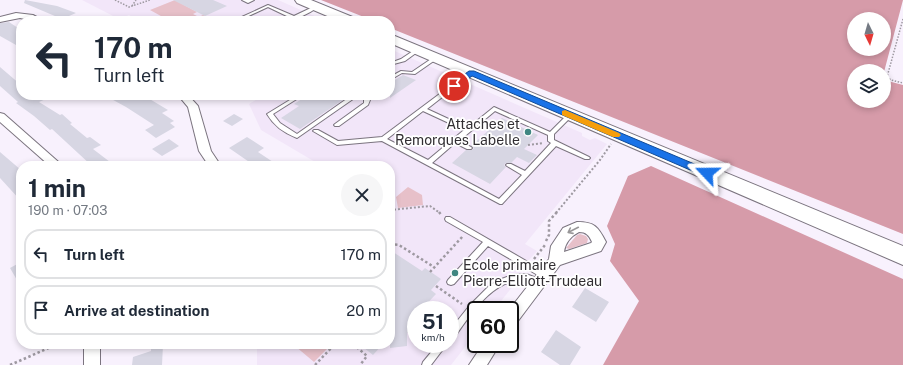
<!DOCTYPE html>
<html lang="en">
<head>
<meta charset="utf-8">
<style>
	body { margin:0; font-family:"Public Sans",sans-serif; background:#f6f6f7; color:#1f2937; height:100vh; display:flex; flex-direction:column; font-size:15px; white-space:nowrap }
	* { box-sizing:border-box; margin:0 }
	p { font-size:13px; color:#747a83 }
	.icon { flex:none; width:22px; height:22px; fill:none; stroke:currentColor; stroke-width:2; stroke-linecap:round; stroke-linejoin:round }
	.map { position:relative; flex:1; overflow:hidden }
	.sheet { position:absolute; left:16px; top:161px; width:379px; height:188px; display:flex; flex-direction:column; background:#fff; border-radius:16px; box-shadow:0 2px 6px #0003 }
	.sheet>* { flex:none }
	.hud { position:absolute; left:16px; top:16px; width:379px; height:84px; border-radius:16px; box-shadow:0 2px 6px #0003; background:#fff; color:#1f2937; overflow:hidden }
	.needle { width:26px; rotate:175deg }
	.fabs { position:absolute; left:847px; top:12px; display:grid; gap:8px }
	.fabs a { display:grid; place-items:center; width:44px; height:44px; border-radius:50%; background:#fff; box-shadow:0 2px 6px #0003; font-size:20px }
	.speed { position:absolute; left:407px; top:301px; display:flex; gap:8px; font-size:20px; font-weight:700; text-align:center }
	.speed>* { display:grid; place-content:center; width:52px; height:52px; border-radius:50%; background:#fff; box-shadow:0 2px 6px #0003; line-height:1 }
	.speed small { font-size:10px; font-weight:400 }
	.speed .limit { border:2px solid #111; border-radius:6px; background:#fff; color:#111 }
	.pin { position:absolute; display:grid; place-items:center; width:34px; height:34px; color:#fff; margin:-17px; border:2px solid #fff; border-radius:50%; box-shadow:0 1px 4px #0007 }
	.me { position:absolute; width:44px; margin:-22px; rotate:293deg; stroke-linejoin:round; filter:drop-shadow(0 0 3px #0008) }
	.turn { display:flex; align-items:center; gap:14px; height:84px; padding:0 12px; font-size:18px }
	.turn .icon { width:52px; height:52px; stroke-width:2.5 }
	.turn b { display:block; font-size:28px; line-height:34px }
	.round { display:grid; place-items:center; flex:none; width:42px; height:42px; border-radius:21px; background:#f6f6f7 }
	.head { display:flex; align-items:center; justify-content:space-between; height:68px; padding:0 12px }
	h1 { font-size:24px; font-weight:700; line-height:30px }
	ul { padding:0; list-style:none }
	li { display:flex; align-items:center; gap:12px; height:50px; margin:0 8px 6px; padding:0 4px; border:2px solid #e0e1e3; border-radius:16px }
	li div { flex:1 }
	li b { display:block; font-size:15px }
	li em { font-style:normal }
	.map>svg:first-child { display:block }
	.built { fill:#f2e6f9; fill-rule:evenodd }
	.green { fill:#e7c0c9 }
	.forest { fill:#d69ba9; fill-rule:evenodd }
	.building { fill:#d7d6e3 }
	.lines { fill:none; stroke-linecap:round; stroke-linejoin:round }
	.lane-casing { stroke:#7b747f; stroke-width:2 }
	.street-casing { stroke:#7b747f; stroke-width:2 }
	.primary-casing { stroke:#7b747f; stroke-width:2 }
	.path-far2 { stroke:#9e99a1; stroke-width:1.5; stroke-dasharray:1.5 1.5; stroke-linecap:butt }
	.path-far1 { stroke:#9e99a1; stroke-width:2; stroke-dasharray:2 2; stroke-linecap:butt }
	.path { stroke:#9e99a1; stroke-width:2.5; stroke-dasharray:2.5 2.5; stroke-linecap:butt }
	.lane { fill:#fff; fill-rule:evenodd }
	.street { fill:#fff; fill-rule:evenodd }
	.primary { fill:#fff; fill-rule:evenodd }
	.oneway { stroke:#989698 }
	.route { fill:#1a73e8; stroke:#114b97 }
	.slow { fill:#f59e0b }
	.poi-dot { fill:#3f8681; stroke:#fff; stroke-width:1.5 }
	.labels { text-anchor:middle; stroke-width:3.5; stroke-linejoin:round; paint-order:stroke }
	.poi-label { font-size:14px; fill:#312e32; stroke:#fff; text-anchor:end }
</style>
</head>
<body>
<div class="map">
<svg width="903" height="365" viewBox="0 0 903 365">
	<rect width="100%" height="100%" fill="#f8f1fd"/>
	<path class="built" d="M82 0H278L326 21H139L129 15 119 19Z
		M390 49 582 133V136L590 140 595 138 607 144 525 244 537 251 529 260 513 286 494 310H476V333L451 365H257V344H390V166H322L261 130 249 104 264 95H390ZM416 310H450V344H416Z"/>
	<path class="green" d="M175 0 197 12 193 14 199 17 203 15 211 19 207 21H170L150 10Z
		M408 187 422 195 423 205 398 208 396 197Z
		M580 234 586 236 588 239 587 243 569 249 566 248 577 235Z
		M297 344H332L314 362 295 346Z"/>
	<path class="forest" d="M321 0H903L884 72 854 71V101H884V80L903 85V234L390 28V21H374ZM854 19H884V49H854Z
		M651 166 903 279V365H603L639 301 610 261 615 244 607 226 628 176Z"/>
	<path class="building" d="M25 0 57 6 76 13 62 19 24 3Z
		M173 0H213L227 6 205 16Z
		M9 22 21 30V43L16 45 0 36V23Z
		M0 67 21 85V95H55L39 102 60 115 62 114 72 123 70 124 87 138 90 137 101 145 93 149 110 162 103 166H92L52 129 50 130 34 116 16 103 18 102 0 86Z
		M403 75 416 80 390 98V83Z
		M104 95H143L168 110 162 113 174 121 170 123 175 127 156 138 145 130 154 125 126 107Z
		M308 95H352L347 97 300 129 281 118 299 106 294 104Z
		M234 114 243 119 232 126 223 121Z
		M502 118 538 135 524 149 537 155 529 163 517 157 511 163H506L504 165 506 167 490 184 452 163 466 150H472L474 148 471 146Z
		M247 137 264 148 258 152 279 166H255L229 148Z
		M169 139 179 146 162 156 152 149Z
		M0 152 21 170V201L0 178Z
		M390 250 422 271 425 268 441 279 431 290 436 294 421 310H416V318L408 326 409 333H407V346L390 348Z
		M21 262V287L10 268Z
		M585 288 609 302 596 322 572 307Z
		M556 330 581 347 570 365H560L541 352Z
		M359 344H383L373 355Z
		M163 345 162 365H132L133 357 151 351V348Z"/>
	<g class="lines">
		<g class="lane-casing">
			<path id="lane" d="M242 0H254L248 3Z
				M268 5 294 16 315 6 318 7C310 13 294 21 285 21L291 18 268 7 238 21H233Z
				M416 49H420V50L405 61 390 65V63L401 59Z
				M434 57H436L438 58 415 74 402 73 390 80V77L401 71 412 72Z
				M469 72H473V73L427 109 468 128 494 107 550 132 568 114H572L573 115 554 134V140L589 157 590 158 589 159H585L556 146 502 204H500L382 141 337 145 313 131 314 130H318L338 141 382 137ZM423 111 464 130 428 160 387 139ZM495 111 548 135V141L551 143 525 171 511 164H507L506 165 507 166 522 175 499 199 432 163 455 143 467 149H471L472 148 471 147 459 141Z
				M298 95H303L273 114 280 123 297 134 348 98H352L353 99 297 138C284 133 274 126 267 114Z
				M364 95H369L368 97 370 100 368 105 339 126H335L334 125 335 124 364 103V100L363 97Z
				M446 217H450L547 273 548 275 547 277 544 278 541 277 488 246 454 284 451 285 448 284 447 282 448 280 483 242 446 221 445 219Z
				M526 274 542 280 543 282 542 284 539 285C534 283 530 280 524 280 492 279 470 316 453 339L450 340V330L470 305 489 286 499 280 512 275Z
				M438 344H447L431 365H422L423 362Z"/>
		</g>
		<g class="street-casing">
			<path id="street" d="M16 13 33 15 44 21H34L20 18 0 22V17Z
				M178 95H188L198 106 211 151 221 166H209L199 151 188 107Z
				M0 113 4 114 63 166H50L0 122Z
				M577 222C595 222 598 227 606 242L601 251 560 265 515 325 510 327V310H509L549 259 551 246 563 228ZM579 232C586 232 589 235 592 242L591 243 564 252C565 243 571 236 579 232Z
				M84 344H100V365H84Z
				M483 344H500L487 365H469Z"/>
		</g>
		<g class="primary-casing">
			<path id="primary" d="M295 0H311L355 18 357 21H339L297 3Z
				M390 34 903 246V265L390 43Z"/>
		</g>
		<path class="path-far2" d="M115 0 129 7 150 0
			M132 6 136 0
			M903 19 887 77 891 80 903 83"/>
		<path class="path-far1" d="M528 145 543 143
			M390 210 430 206 440 213
			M556 213 600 160 611 144"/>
		<path class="path" d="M439 212 442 216
			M546 241 549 235V221L557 212
			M390 244 399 245 434 267
			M534 259 545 245
			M430 272 463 236
			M436 286 462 304
			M353 344 367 356 360 365
			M10 365 58 344
			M315 365 335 344"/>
		<use href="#lane" class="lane"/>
		<use href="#street" class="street"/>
		<use href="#primary" class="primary"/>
	</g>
	<defs><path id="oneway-shaft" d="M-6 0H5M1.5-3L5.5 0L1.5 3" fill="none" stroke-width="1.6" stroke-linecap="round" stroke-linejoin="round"/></defs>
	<use class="oneway" href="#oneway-shaft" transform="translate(573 230) rotate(153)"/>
	<path class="route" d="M469 71H474L711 171 712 173 711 176H704L472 76 457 87H451V84Z"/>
	<path class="slow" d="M565 110 619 133 621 135 619 137H613L562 115V111Z"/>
	<g class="poi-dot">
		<circle cx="528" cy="132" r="4"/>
		<circle cx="455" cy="273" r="4"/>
	</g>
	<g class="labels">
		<g class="poi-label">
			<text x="520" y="129">Attaches et<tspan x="520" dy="16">Remorques Labelle</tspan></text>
			<text x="463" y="270" text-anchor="start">Ecole primaire<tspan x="463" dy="16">Pierre-Elliott-Trudeau</tspan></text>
		</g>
	</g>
</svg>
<div class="fabs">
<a><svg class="needle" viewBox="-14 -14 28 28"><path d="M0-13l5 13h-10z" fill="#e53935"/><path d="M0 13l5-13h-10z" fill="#747a83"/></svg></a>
<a><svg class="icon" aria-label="layers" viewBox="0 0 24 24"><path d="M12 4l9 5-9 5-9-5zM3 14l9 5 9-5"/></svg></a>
</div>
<div class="speed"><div>51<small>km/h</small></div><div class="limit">60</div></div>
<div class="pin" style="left:454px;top:86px;background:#d93025"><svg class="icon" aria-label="arrive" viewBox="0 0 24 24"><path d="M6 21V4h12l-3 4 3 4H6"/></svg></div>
<svg class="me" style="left:707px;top:173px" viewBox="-20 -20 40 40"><path d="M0-17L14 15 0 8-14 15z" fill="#1a73e8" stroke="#fff" stroke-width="4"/></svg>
<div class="hud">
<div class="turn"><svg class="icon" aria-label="left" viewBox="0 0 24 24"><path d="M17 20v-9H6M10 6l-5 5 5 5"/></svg><div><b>170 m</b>Turn left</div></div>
</div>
<section class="sheet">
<div class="head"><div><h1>1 min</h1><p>190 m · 07:03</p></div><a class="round"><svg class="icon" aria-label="close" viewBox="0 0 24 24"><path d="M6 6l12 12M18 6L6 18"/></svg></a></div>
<ul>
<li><svg class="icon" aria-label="left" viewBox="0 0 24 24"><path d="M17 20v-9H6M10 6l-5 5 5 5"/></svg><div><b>Turn left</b></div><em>170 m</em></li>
<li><svg class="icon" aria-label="arrive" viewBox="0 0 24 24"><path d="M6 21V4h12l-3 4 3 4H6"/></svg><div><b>Arrive at destination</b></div><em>20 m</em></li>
</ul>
</section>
</div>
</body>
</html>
